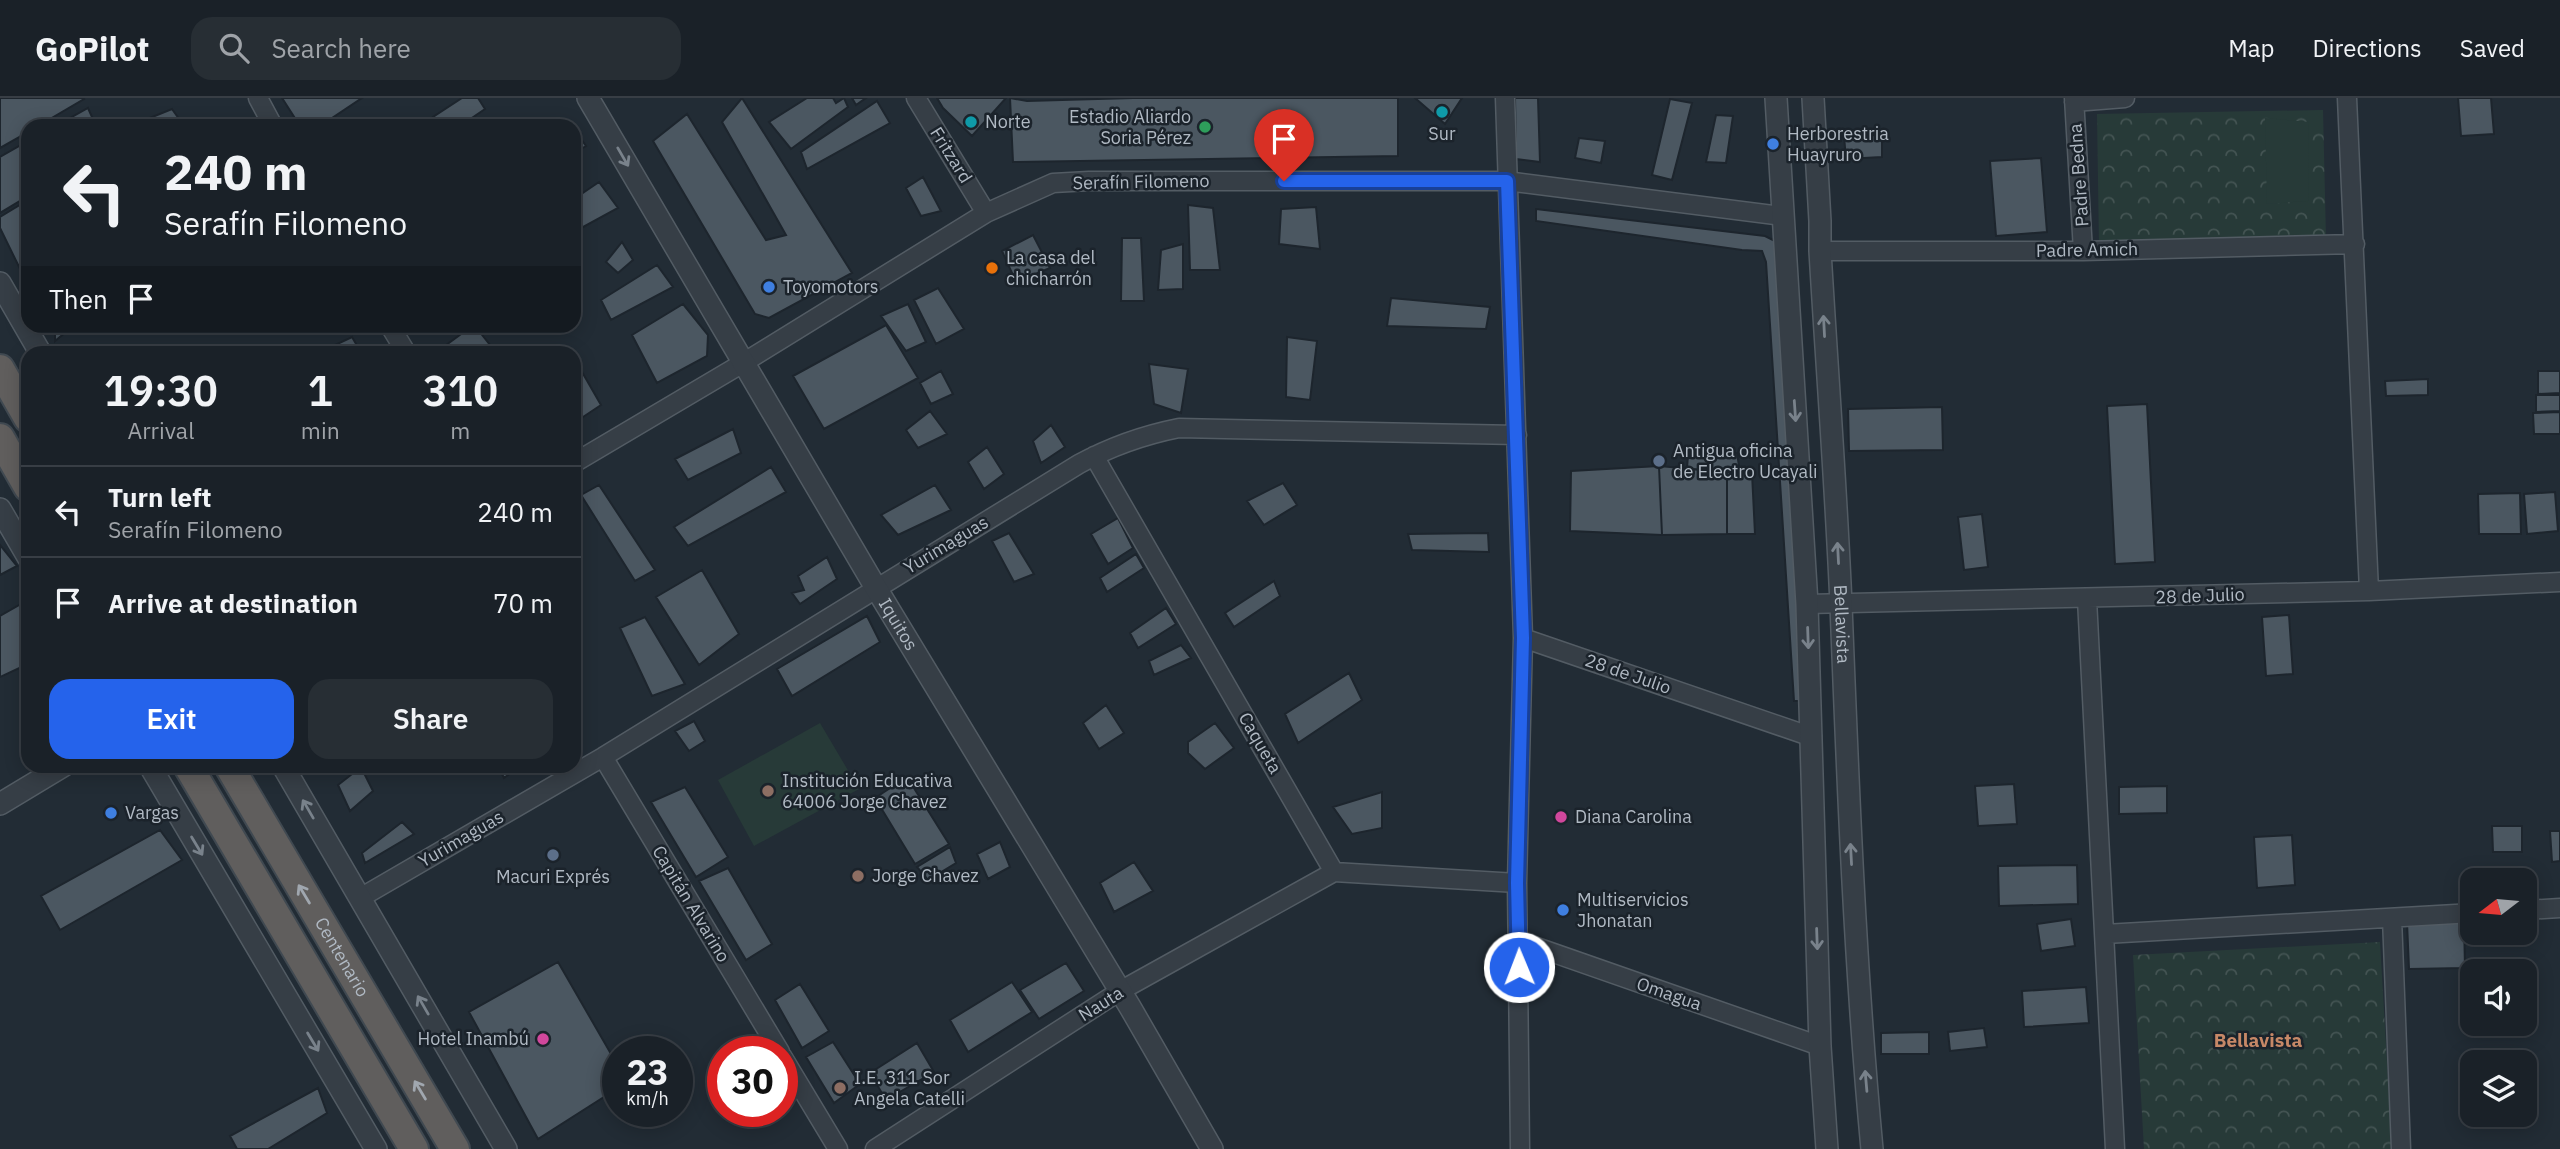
<!DOCTYPE html>
<html lang="en">
<head>
<meta charset="utf-8">
<style>
	body { margin:0; font-family:"IBM Plex Sans",sans-serif; background:#272e34; color:#f1f3f6; height:100vh; display:flex; flex-direction:column; font-size:26px; white-space:nowrap }
	* { box-sizing:border-box; margin:0 }
	p { font-size:23px; color:#9fa3a8 }
	.icon { flex:none; width:38px; height:38px; fill:none; stroke:currentColor; stroke-width:2; stroke-linecap:round; stroke-linejoin:round }
	.map { position:relative; flex:1; overflow:hidden }
	.drawer { position:absolute; left:21px; top:248px; width:560px; height:427px; display:flex; flex-direction:column; background:#1a2128; border-radius:21px; box-shadow:0 4px 18px #0003,0 0 0 2px #383e45 }
	.drawer>* { flex:none }
	.guide { position:absolute; left:21px; top:21px; width:560px; height:214px; border-radius:21px; box-shadow:0 4px 18px #0003,0 0 0 2px #383e45; background:#1a2128; color:#f1f3f6; overflow:hidden }
	.needle { width:46px; rotate:254deg }
	.fabs { position:absolute; left:2460px; top:770px; display:grid; gap:14px }
	.fabs a { display:grid; place-items:center; width:77px; height:77px; border-radius:14px; background:#1a2128; box-shadow:0 4px 18px #0003,0 0 0 2px #383e45; font-size:35px }
	.speed { position:absolute; left:602px; top:938px; display:flex; gap:14px; font-size:35px; font-weight:700; text-align:center }
	.speed>* { display:grid; place-content:center; width:91px; height:91px; border-radius:50%; background:#1a2128; box-shadow:0 4px 18px #0003,0 0 0 2px #383e45; line-height:1 }
	.speed small { font-size:18px; font-weight:400 }
	.speed .limit { border:10px solid #d22; background:#fff; color:#111 }
	.pin { position:absolute; display:grid; place-items:center; width:60px; height:60px; color:#fff; margin:-72px -30px; border-radius:50% 50% 50% 0; rotate:-45deg; box-shadow:0 0 7px #0007 }
	.pin .icon { rotate:45deg }
	.me { position:absolute; width:77px; margin:-38px; rotate:359deg; stroke-linejoin:round; filter:drop-shadow(0 0 5px #0008) }
	.turn { display:flex; align-items:center; gap:24px; height:147px; padding:0 28px; font-size:32px }
	.turn .icon { width:91px; height:91px; stroke-width:2.5 }
	.turn b { display:block; font-size:49px; line-height:60px }
	.then { display:flex; align-items:center; height:66px; padding:0 28px; background:#0003; gap:14px; font-size:26px }
	.eta { display:flex; justify-content:space-evenly; align-items:center; height:119px; text-align:center }
	.eta b { font-size:42px; font-weight:600; line-height:49px }
	.cta { display:flex; gap:14px; margin-top:auto; padding:14px 28px }
	.cta a { flex:1; height:80px; border-radius:21px; background:#2563eb; color:#fff; font-size:28px; font-weight:600; line-height:80px; text-align:center }
	.cta a+a { background:#272e34; color:#f1f3f6 }
	ul { padding:0; list-style:none }
	li { display:flex; align-items:center; gap:21px; height:91px; padding:0 28px; border-top:2px solid #383e45 }
	li div { flex:1 }
	li b { display:block; font-size:26px }
	li em { font-style:normal }
	header { display:flex; align-items:center; gap:42px; box-sizing:border-box; height:98px; padding:0 35px; background:#1a2128; border-bottom:2px solid #383e45 }
	header strong { font-size:33px }
	nav { display:flex; gap:38px; margin-inline-start:auto; font-size:24px }
	.search { width:490px; height:63px; background:#272e34; display:flex; align-items:center; gap:18px; box-sizing:border-box; padding:0 24px; border-radius:21px; color:#9fa3a8; font-size:26px }
	.map>svg:first-child { display:block }
	.park { fill:url(#park-crowns) }
	.garden { fill:#273a38 }
	.building { fill:#4b5761; stroke:#1d252d; stroke-width:2 }
	.lines { fill:none; stroke-linecap:round; stroke-linejoin:round }
	.minor-casing { stroke:#535c64; stroke-width:21 }
	.tertiary-casing { stroke:#535c64; stroke-width:24 }
	.trunk-casing { stroke:#404951; stroke-width:32 }
	.minor { stroke:#363e46; stroke-width:18 }
	.tertiary { stroke:#363e46; stroke-width:21 }
	.trunk { stroke:#605e5d; stroke-width:28 }
	.oneway { stroke:#79828b }
	.oneway2 { stroke:#a0a7af }
	.route-casing { stroke:#184099; stroke-width:18 }
	.route { stroke:#2563eb; stroke-width:12 }
	.culture-dot { fill:#0f9aa8; stroke:#1b232b; stroke-width:2.5 }
	.leisure-dot { fill:#2e9e5b; stroke:#1b232b; stroke-width:2.5 }
	.shop-dot { fill:#3f7fe0; stroke:#1b232b; stroke-width:2.5 }
	.food-dot { fill:#e8710a; stroke:#1b232b; stroke-width:2.5 }
	.service-dot { fill:#5c6f8a; stroke:#1b232b; stroke-width:2.5 }
	.education-dot { fill:#8d6e63; stroke:#1b232b; stroke-width:2.5 }
	.hotel-dot { fill:#d1479c; stroke:#1b232b; stroke-width:2.5 }
	.labels { text-anchor:middle; stroke-width:5; stroke-linejoin:round; paint-order:stroke }
	.poi-label { font-size:18px; fill:#b0b9c3; stroke:#1b232b; text-anchor:start }
	.street-label { font-size:18px; fill:#b0b9c3; stroke:#1b232b }
	.neighbourhood-label { font-size:19px; font-weight:bold; fill:#c78867; stroke:#1b232b }
</style>
</head>
<body>
<header>
<strong>GoPilot</strong>
<div class="search"><svg class="icon" aria-label="search" viewBox="0 0 24 24"><circle cx="10" cy="10" r="6"/><path d="M15 15l6 6"/></svg>Search here</div>
<nav><a>Map</a><a>Directions</a><a>Saved</a></nav>
</header>
<div class="map">
<svg width="2560" height="1051" viewBox="0 0 2560 1051">
	<defs>
		<pattern id="park-crowns" width="20" height="18" patternUnits="userSpaceOnUse" patternTransform="scale(1.75)"><rect width="20" height="18" fill="#273a38"/><path d="M2 6a3 3 0 1 1 6 0M12 15a3 3 0 1 1 6 0" fill="none" stroke="#445453"/></pattern>
	</defs>
	<rect width="100%" height="100%" fill="#222c35"/>
	<path class="park" d="M2323 12 2326 142 2099 146 2097 16Z
		M2380 844 2392 1051H2144L2133 857Z"/>
	<path class="garden" d="M2265 20 2309 24 2308 103 2267 106Z
		M820 625 859 691 754 748 718 682Z"/>
	<path class="building" d="M0 0H83L84 1 38 28H28V34L0 50Z
		M282 0H362L320 28H300Z
		M462 0H478L485 11 460 28H436L433 19Z
		M742 0 852 175 769 220 755 216 653 43 687 16 766 142 786 137 722 24Z
		M807 0H833L836 5 844 0 848 9 791 51 769 24Z
		M852 0H866L856 7Z
		M937 0H1006L972 38 943 10Z
		M1010 0 1027 3 1133 0H1398V58L1013 64Z
		M1415 0H1462L1445 26Z
		M1515 0H1538L1540 64 1516 61Z
		M2458 0H2491L2494 36 2461 38Z
		M1670 1 1692 5 1672 82 1652 77Z
		M877 3 890 25 807 71 801 54Z
		M88 10 96 28H56Z
		M172 11 184 28H130Z
		M1716 17 1733 18 1726 65 1706 64Z
		M574 31 586 48 574 55Z
		M1882 37V59L1846 61 1844 38Z
		M1579 40 1605 43 1601 65 1575 60Z
		M28 43V98L0 115V59Z
		M2041 60 2047 134 1996 138 1990 63Z
		M923 79 941 113 921 118 906 90Z
		M599 84 618 110 574 134V101Z
		M28 102V180L25 181 0 130V119Z
		M1188 107 1213 110 1220 172H1190Z
		M1316 109 1320 151 1279 146 1281 111Z
		M1536 111 1765 138 1777 144 1807 603H1794L1766 164 1762 153 1742 152 1536 123Z
		M1033 137 1050 170 1016 184 1002 153Z
		M1122 140H1141L1144 203H1121Z
		M622 144 633 162 618 175 606 164Z
		M1183 146V191L1158 192 1161 152Z
		M657 167 673 189 611 222 601 202Z
		M938 190 964 231 936 246 914 202Z
		M1391 200 1490 209 1486 231 1387 228Z
		M683 206 708 237 707 258 657 285 632 237Z
		M908 206 926 244 906 253 881 218Z
		M886 227 918 280 824 331 793 278Z
		M58 228H73L55 243V229Z
		M472 228H475L490 247 474 256H434Z
		M352 239 362 256H316Z
		M1287 239 1317 243 1310 302 1286 299Z
		M574 260 601 307 574 325Z
		M1149 266 1188 271 1181 315 1154 306Z
		M941 273 953 296 931 306 920 285Z
		M2538 273H2560V295L2538 296Z
		M2428 281V297L2386 298 2385 283Z
		M2536 297H2560V313L2536 314Z
		M2147 306 2155 464 2115 466 2107 308Z
		M1942 309 1943 352 1849 353 1848 311Z
		M930 313 947 336 918 350 906 332Z
		M2560 314V336H2534L2533 315Z
		M1051 327 1065 349 1041 365 1033 343Z
		M733 331 741 355 688 382 675 361Z
		M987 349 1004 376 984 391 968 364Z
		M1737 355 1740 374 1687 371 1688 356Z
		M1659 368 1662 437 1570 433 1571 373Z
		M1659 368 1727 374V436L1662 437Z
		M771 369 786 394 688 448 674 429Z
		M1727 374 1752 375 1755 436H1727Z
		M1283 385 1297 407 1264 427 1247 403Z
		M599 387 655 472 635 483 581 397Z
		M935 387 951 412 898 437 881 417Z
		M2555 394 2558 433 2527 436 2524 396Z
		M2520 395 2521 436H2479L2478 396Z
		M1982 416 1988 469 1964 472 1958 419Z
		M1118 420 1133 450 1108 466 1091 436Z
		M1009 435 1034 476 1014 484 992 443Z
		M1488 435 1489 454 1412 452 1408 436Z
		M0 447 17 468 0 477Z
		M1136 456 1144 470 1107 494 1100 480Z
		M827 459 837 481 800 506 792 495 804 492 798 478Z
		M702 472 739 536 699 567 656 499Z
		M1274 483 1280 498 1234 529 1225 515Z
		M28 502V566L0 579V518Z
		M1166 510 1176 526 1138 550 1130 535Z
		M2289 517 2293 576 2266 578 2262 519Z
		M867 518 880 544 792 598 777 571Z
		M645 519 685 586 652 598 620 530Z
		M1181 547 1191 560 1154 577 1149 563Z
		M1349 575 1362 602 1298 645 1285 616Z
		M1106 607 1124 635 1099 651 1083 625Z
		M694 623 705 643 689 653 675 633Z
		M1215 625 1234 650 1205 671 1188 655V644Z
		M498 668H520L504 680Z
		M361 669 373 693 350 713 338 687Z
		M907 679 949 746 915 766 875 700Z
		M2014 686 2017 726 1978 728 1975 688Z
		M2167 688V715L2119 716V689Z
		M685 689 728 759 696 779 651 704Z
		M1382 694V730L1352 736 1333 709Z
		M402 724 414 736 365 765 362 755Z
		M2492 728H2522V754H2493Z
		M160 732 182 762 60 832 41 798Z
		M2550 733H2560V763L2552 764Z
		M2292 737 2295 787 2257 790 2254 739Z
		M1000 744 1010 769 988 781 977 756Z
		M950 749 956 765 928 782 917 769Z
		M1134 764 1153 793 1114 814 1100 785Z
		M2077 767 2078 806 1999 808 1998 768Z
		M728 770 772 846 746 862 699 783Z
		M2071 821 2075 848 2041 853 2037 826Z
		M2464 822 2465 870 2409 871 2407 824Z
		M558 864 618 968V990L538 1041 469 914Z
		M1066 865 1084 893 1039 921 1020 892Z
		M1012 884 1032 914 968 954 950 922Z
		M800 886 829 933 802 950 775 902Z
		M2086 889 2089 925 2024 929 2022 893Z
		M1984 930 1987 949 1950 953 1948 934Z
		M1929 934V956H1881V935Z
		M833 944 860 986 834 1005 806 959Z
		M917 945 934 974 886 1002 870 975Z
		M318 990 327 1015 268 1051H237L230 1038Z"/>
	<g class="lines">
		<g class="minor-casing">
			<path id="minor" d="M258 0 273 28
				M916 0 986 115
				M1505 0 1523 540 1517 785 1520 1051
				M2074 0 2083 153
				M2347 0 2369 493
				M2074 4 2125 0
				M1820 153H2083L2355 146
				M390 228 407 256
				M1094 358 1334 774 1517 785
				M574 365 743 265 986 115 1053 85 1089 83H1506L1782 118
				M2087 501 2115 1051
				M1807 506 2369 493 2560 484
				M1523 540 1812 639
				M603 659 780 954
				M360 800 603 659 1079 366C1110 349 1144 337 1179 330L1517 337
				M2525 812 2560 810
				M2392 820 2401 1051
				M2105 836 2473 815
				M1519 843 1820 948
				M782 958 838 1051
				M875 1051 1120 893 1334 774"/>
		</g>
		<g class="tertiary-casing">
			<g id="tertiary">
				<path id="s1" d="M588 0 876 490 1130 909 1212 1051"/>
				<path d="M1776 0 1807 506 1820 948 1827 1051"/>
				<path id="s2" d="M1813 0 1820 123V153C1827 271 1836 389 1841 507 1848 689 1855 870 1872 1051"/>
				<path d="M0 185 41 256"/>
				<path d="M0 411 28 459"/>
				<path d="M150 668 376 1051"/>
				<path d="M283 668 506 1051"/>
				<path d="M0 706 63 668"/>
			</g>
		</g>
		<g class="trunk-casing">
			<g id="trunk">
				<path d="M0 271 28 320"/>
				<path d="M0 340 28 389"/>
				<path d="M188 668 414 1051"/>
				<path id="s3" d="M229 668 455 1051"/>
			</g>
		</g>
		<use href="#minor" class="minor"/>
		<use href="#tertiary" class="tertiary"/>
		<use href="#trunk" class="trunk"/>
	</g>
	<defs><path id="oneway-shaft" d="M-6 0H5M1.5-3L5.5 0L1.5 3" fill="none" stroke-width="1.6" stroke-linecap="round" stroke-linejoin="round" transform="scale(1.75)"/></defs>
	<g class="oneway">
		<use href="#oneway-shaft" transform="translate(623 59) rotate(60)"/>
		<use href="#oneway-shaft" transform="translate(1824 228) rotate(-93)"/>
		<use href="#oneway-shaft" transform="translate(1795 313) rotate(86)"/>
		<use href="#oneway-shaft" transform="translate(1838 455) rotate(-93)"/>
		<use href="#oneway-shaft" transform="translate(1808 540) rotate(88)"/>
		<use href="#oneway-shaft" transform="translate(308 711) rotate(-120)"/>
		<use href="#oneway-shaft" transform="translate(197 748) rotate(59)"/>
		<use href="#oneway-shaft" transform="translate(1851 756) rotate(-93)"/>
		<use href="#oneway-shaft" transform="translate(1817 841) rotate(88)"/>
		<use href="#oneway-shaft" transform="translate(423 907) rotate(-120)"/>
		<use href="#oneway-shaft" transform="translate(313 944) rotate(59)"/>
		<use href="#oneway-shaft" transform="translate(1866 983) rotate(-95)"/>
	</g>
	<g class="oneway2">
		<use href="#oneway-shaft" transform="translate(304 796) rotate(-121)"/>
		<use href="#oneway-shaft" transform="translate(420 992) rotate(-121)"/>
	</g>
	<g class="lines">
		<g class="route-casing">
			<path id="route" d="M1284 83H1507L1523 540 1517 785 1519 869"/>
		</g>
		<use href="#route" class="route"/>
	</g>
	<g class="culture-dot">
		<circle cx="1442" cy="14" r="7"/>
		<circle cx="971" cy="24" r="7"/>
	</g>
	<circle class="leisure-dot" cx="1205" cy="29" r="7"/>
	<g class="shop-dot">
		<circle cx="1773" cy="46" r="7"/>
		<circle cx="769" cy="189" r="7"/>
		<circle cx="111" cy="715" r="7"/>
		<circle cx="1563" cy="812" r="7"/>
	</g>
	<circle class="food-dot" cx="992" cy="170" r="7"/>
	<g class="service-dot">
		<circle cx="1659" cy="363" r="7"/>
		<circle cx="553" cy="757" r="7"/>
	</g>
	<g class="education-dot">
		<circle cx="768" cy="693" r="7"/>
		<circle cx="858" cy="778" r="7"/>
		<circle cx="840" cy="990" r="7"/>
	</g>
	<g class="hotel-dot">
		<circle cx="1561" cy="719" r="7"/>
		<circle cx="543" cy="941" r="7"/>
	</g>
	<g class="labels">
		<g class="poi-label">
			<text x="1191" y="25" text-anchor="end">Estadio Aliardo<tspan x="1191" dy="21">Soria Pérez</tspan></text>
			<text x="985" y="30">Norte</text>
			<text x="1442" y="42" text-anchor="middle">Sur</text>
			<text x="1787" y="42">Herborestria<tspan x="1787" dy="21">Huayruro</tspan></text>
			<text x="1006" y="166">La casa del<tspan x="1006" dy="21">chicharrón</tspan></text>
			<text x="783" y="195">Toyomotors</text>
			<text x="1673" y="359">Antigua oficina<tspan x="1673" dy="21">de Electro Ucayali</tspan></text>
			<text x="782" y="689">Institución Educativa<tspan x="782" dy="21">64006 Jorge Chavez</tspan></text>
			<text x="125" y="721">Vargas</text>
			<text x="1575" y="725">Diana Carolina</text>
			<text x="872" y="784">Jorge Chavez</text>
			<text x="553" y="785" text-anchor="middle">Macuri Exprés</text>
			<text x="1577" y="808">Multiservicios<tspan x="1577" dy="21">Jhonatan</tspan></text>
			<text x="529" y="947" text-anchor="end">Hotel Inambú</text>
			<text x="854" y="986">I.E. 311 Sor<tspan x="854" dy="21">Angela Catelli</tspan></text>
		</g>
		<g class="street-label">
			<text transform="translate(951 57) rotate(58)" y="6">Fritzard</text>
			<text transform="translate(2079 77) rotate(-94)" y="6">Padre Bedna</text>
			<text transform="translate(1141 84) rotate(-1)" y="6">Serafín Filomeno</text>
			<text transform="translate(2087 152) rotate(-1)" y="6">Padre Amich</text>
			<text transform="translate(946 447) rotate(-31)" y="6">Yurimaguas</text>
			<text transform="translate(2200 498) rotate(-2)" y="6">28 de Julio</text>
			<text dy="6" stroke="none"><textPath href="#s2" startOffset="527">Bellavista</textPath></text>
			<text dy="6" stroke="none"><textPath href="#s1" startOffset="611">Iquitos</textPath></text>
			<text transform="translate(1628 576) rotate(19)" y="6">28 de Julio</text>
			<text transform="translate(1260 645) rotate(60)" y="6">Caqueta</text>
			<text transform="translate(461 741) rotate(-30)" y="6">Yurimaguas</text>
			<text transform="translate(691 806) rotate(59)" y="6">Capitán Alvarino</text>
			<text dy="6" stroke="none"><textPath href="#s3" startOffset="222">Centenario</textPath></text>
			<text transform="translate(1669 896) rotate(19)" y="6">Omagua</text>
			<text transform="translate(1101 906) rotate(-32)" y="6">Nauta</text>
		</g>
		<g class="neighbourhood-label">
			<text x="2258" y="949">Bellavista</text>
		</g>
	</g>
</svg>
<div class="fabs">
<a><svg class="needle" viewBox="-14 -14 28 28"><path d="M0-13l5 13h-10z" fill="#e53935"/><path d="M0 13l5-13h-10z" fill="#9fa3a8"/></svg></a>
<a><svg class="icon" aria-label="sound" viewBox="0 0 24 24"><path d="M4 9h4l5-4v14l-5-4H4zM17 9q2 3 0 6"/></svg></a>
<a><svg class="icon" aria-label="layers" viewBox="0 0 24 24"><path d="M12 4l9 5-9 5-9-5zM3 14l9 5 9-5"/></svg></a>
</div>
<div class="speed"><div>23<small>km/h</small></div><div class="limit">30</div></div>
<div class="pin" style="left:1284px;top:83px;background:#d93025"><svg class="icon" aria-label="arrive" viewBox="0 0 24 24"><path d="M6 21V4h12l-3 4 3 4H6"/></svg></div>
<svg class="me" style="left:1519px;top:869px" viewBox="-20 -20 40 40"><circle r="17" fill="#2563eb" stroke="#fff" stroke-width="3"/><path d="M0-11L8 9 0 5-8 9z" fill="#fff"/></svg>
<div class="guide">
<div class="turn"><svg class="icon" aria-label="left" viewBox="0 0 24 24"><path d="M17 20v-9H6M10 6l-5 5 5 5"/></svg><div><b>240 m</b>Serafín Filomeno</div></div>
<div class="then">Then<svg class="icon" aria-label="arrive" viewBox="0 0 24 24"><path d="M6 21V4h12l-3 4 3 4H6"/></svg></div>
</div>
<section class="drawer">
<div class="eta">
<div><b>19:30</b><p>Arrival</p></div>
<div><b>1</b><p>min</p></div>
<div><b>310</b><p>m</p></div>
</div>
<ul>
<li><svg class="icon" aria-label="left" viewBox="0 0 24 24"><path d="M17 20v-9H6M10 6l-5 5 5 5"/></svg><div><b>Turn left</b><p>Serafín Filomeno</p></div><em>240 m</em></li>
<li><svg class="icon" aria-label="arrive" viewBox="0 0 24 24"><path d="M6 21V4h12l-3 4 3 4H6"/></svg><div><b>Arrive at destination</b></div><em>70 m</em></li>
</ul>
<div class="cta"><a>Exit</a><a>Share</a></div>
</section>
</div>
</body>
</html>
